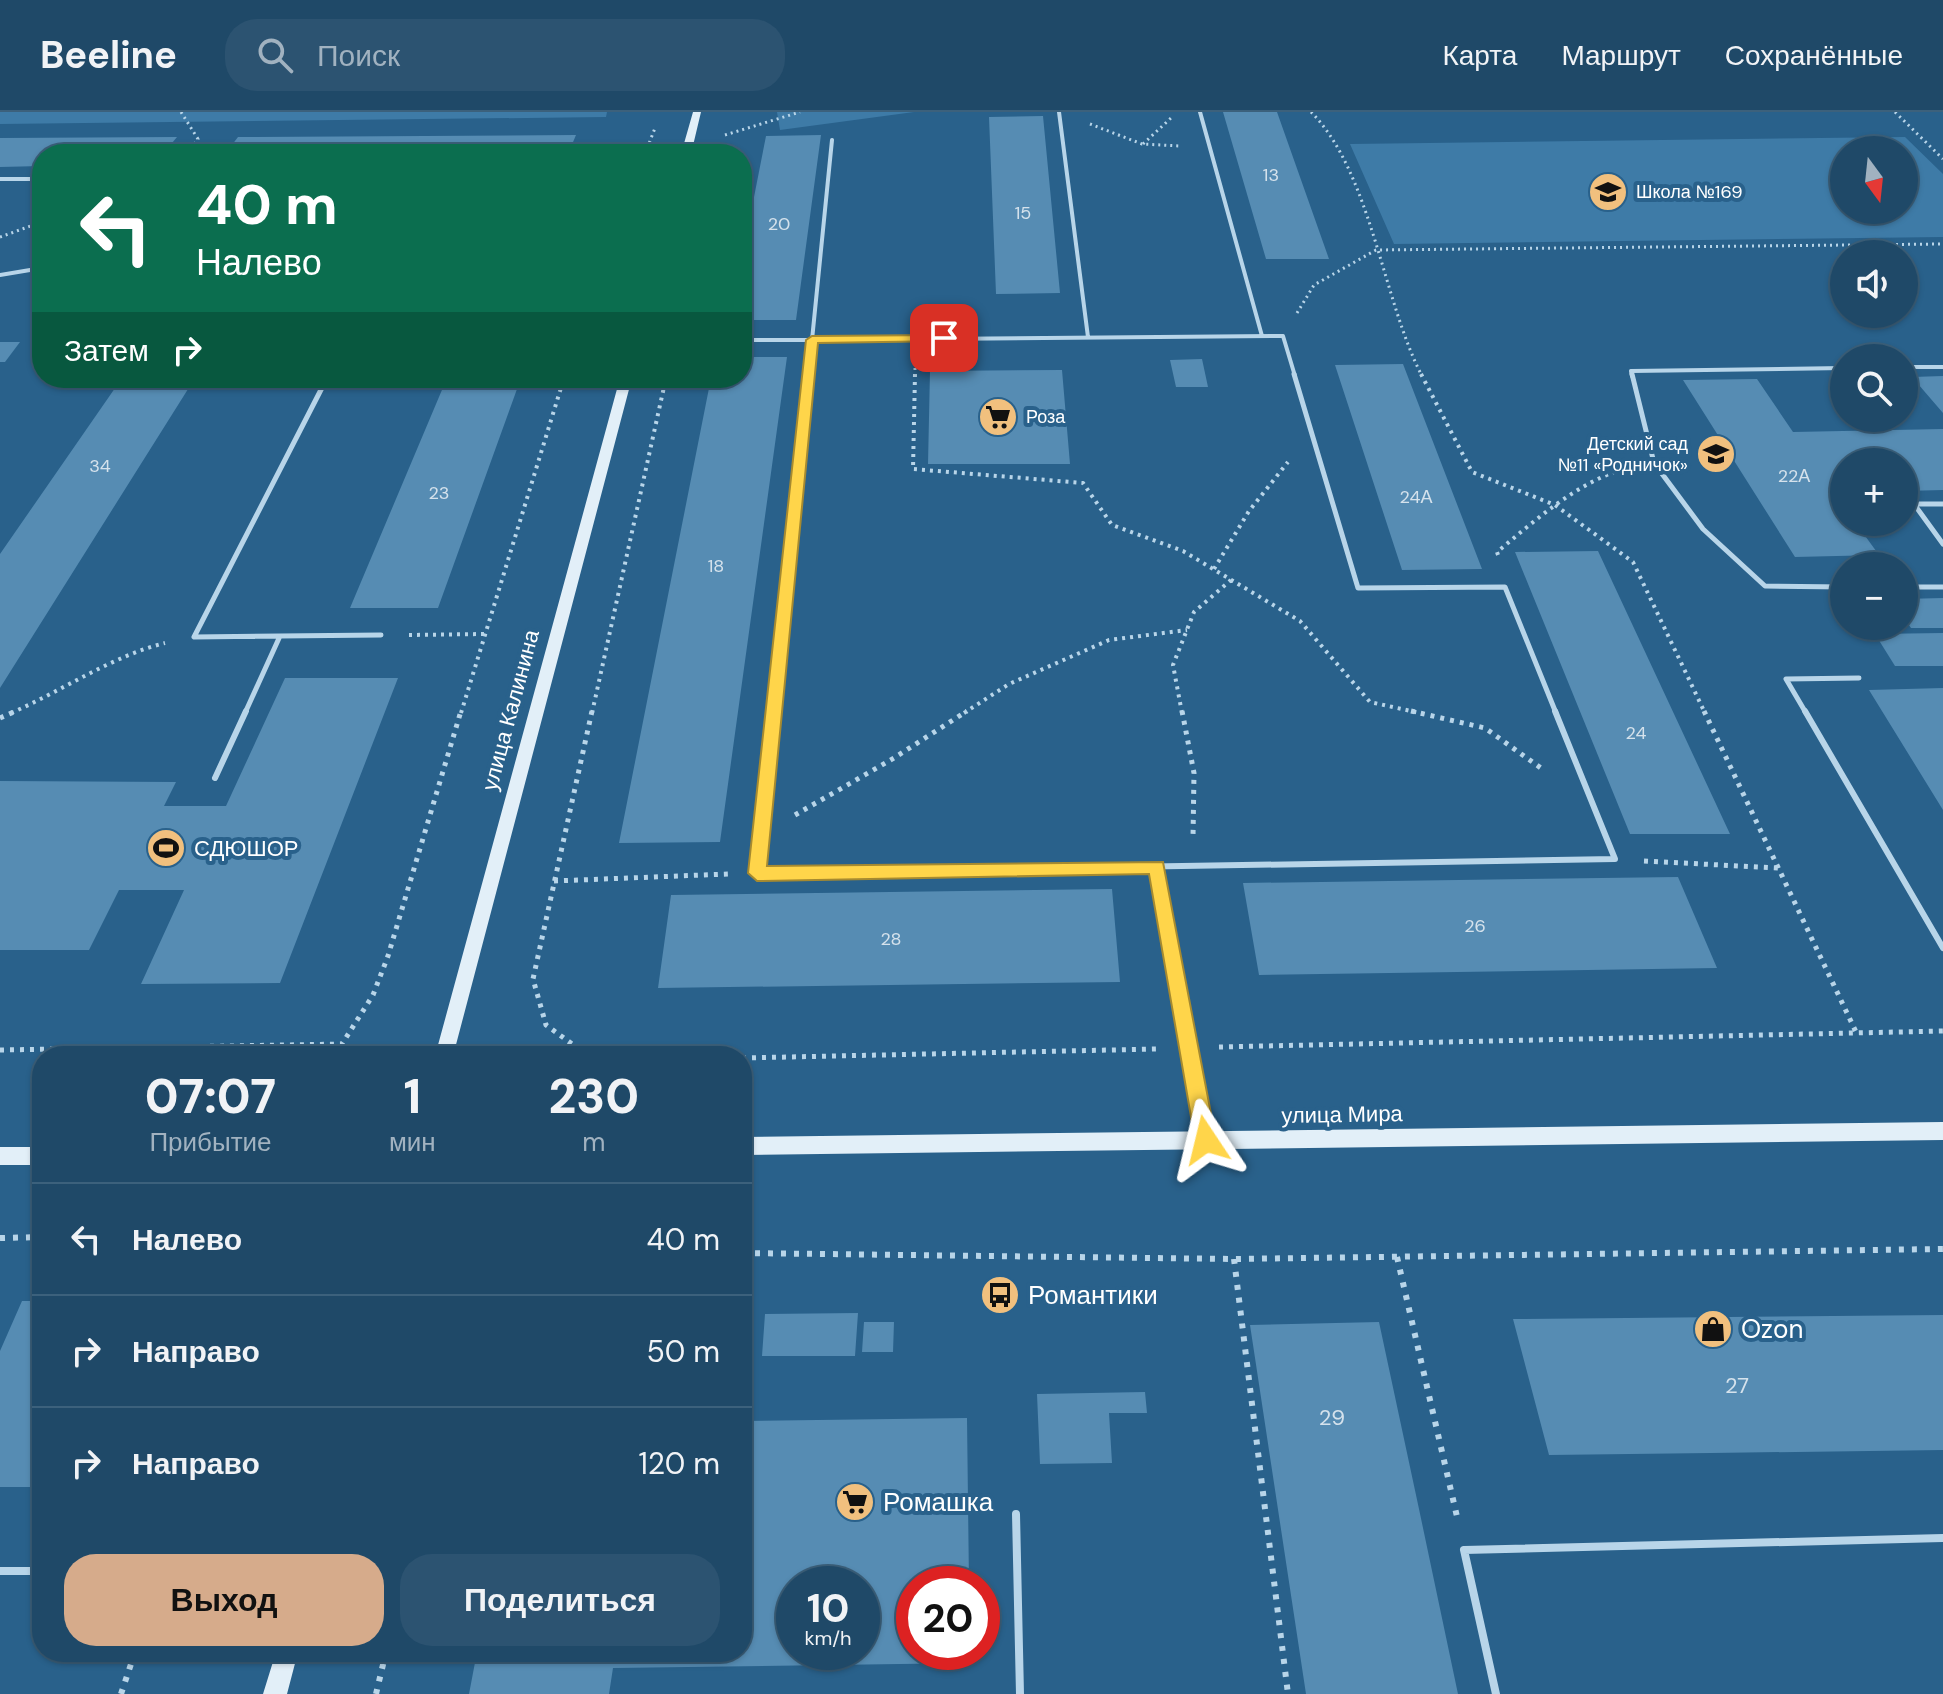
<!DOCTYPE html>
<html lang="ru">
<head>
<meta charset="utf-8">
<style>
	body { margin:0; font-family:"DM Sans",sans-serif; background:#2c5371; color:#f1f3f6; height:100vh; display:flex; flex-direction:column; font-size:30px; white-space:nowrap }
	* { box-sizing:border-box; margin:0 }
	p { font-size:26px; color:#a1b2c0 }
	.icon { flex:none; width:44px; height:44px; fill:none; stroke:currentColor; stroke-width:2; stroke-linecap:round; stroke-linejoin:round }
	.map { position:relative; flex:1; overflow:hidden }
	.sheet { position:absolute; left:32px; top:934px; width:720px; height:616px; display:flex; flex-direction:column; background:#1f4968; border-radius:32px; box-shadow:0 2px 6px #0004,0 0 0 2px #3c617c }
	.sheet>* { flex:none }
	.hud { position:absolute; left:32px; top:32px; width:720px; height:244px; border-radius:32px; box-shadow:0 2px 6px #0004,0 0 0 2px #3c617c; background:#0b6e4f; color:#fff; overflow:hidden }
	.needle { width:52px; rotate:165deg }
	.fabs { position:absolute; left:1830px; top:24px; display:grid; gap:16px }
	.fabs a { display:grid; place-items:center; width:88px; height:88px; border-radius:50%; background:#1f4968; box-shadow:0 2px 6px #0004,0 0 0 2px #3c617c; font-size:40px }
	.speed { position:absolute; left:776px; top:1454px; display:flex; gap:16px; font-size:40px; font-weight:700; text-align:center }
	.speed>* { display:grid; place-content:center; width:104px; height:104px; border-radius:50%; background:#1f4968; box-shadow:0 2px 6px #0004,0 0 0 2px #3c617c; line-height:1 }
	.speed small { font-size:20px; font-weight:400 }
	.speed .limit { border:12px solid #d22; background:#fff; color:#111 }
	.pin { position:absolute; display:grid; place-items:center; width:68px; height:68px; color:#fff; margin:-34px; border-radius:16px; box-shadow:0 4px 12px #0006 }
	.me { position:absolute; width:88px; margin:-44px; rotate:350deg; stroke-linejoin:round; filter:drop-shadow(0 0 6px #0008) }
	.turn { display:flex; align-items:center; gap:28px; height:168px; padding:0 32px; font-size:36px }
	.turn .icon { width:104px; height:104px; stroke-width:2.5 }
	.turn b { display:block; font-size:56px; line-height:68px }
	.then { display:flex; align-items:center; height:76px; padding:0 32px; background:#0003; gap:16px; font-size:30px }
	.eta { display:flex; justify-content:space-evenly; align-items:center; height:136px; text-align:center }
	.eta b { font-size:48px; font-weight:800; line-height:56px }
	.primary-button { display:flex; gap:16px; margin-top:auto; padding:16px 32px }
	.primary-button a { flex:1; height:92px; border-radius:32px; background:#d6ab8b; color:#111; font-size:32px; font-weight:800; line-height:92px; text-align:center }
	.primary-button a+a { background:#2c5371; color:#f1f3f6 }
	ul { padding:0; list-style:none }
	li { display:flex; align-items:center; gap:24px; height:112px; padding:0 32px; border-top:2px solid #3c617c }
	li div { flex:1 }
	li b { display:block; font-size:30px }
	li em { font-style:normal }
	header { display:flex; align-items:center; gap:48px; box-sizing:border-box; height:112px; padding:0 40px; background:#1f4968; border-bottom:2px solid #3c617c }
	header strong { font-size:38px }
	nav { display:flex; gap:44px; margin-inline-start:auto; font-size:28px }
	.search { width:560px; height:72px; background:#2c5371; display:flex; align-items:center; gap:20px; box-sizing:border-box; padding:0 28px; border-radius:32px; color:#a1b2c0; font-size:30px }
	.map>svg:first-child { display:block }
	.green { fill:#3e7ba7; fill-rule:evenodd }
	.building { fill:#568cb3; fill-rule:evenodd }
	.lines { fill:none; stroke-linecap:round; stroke-linejoin:round }
	.path-far3 { stroke:#b8d5e9; stroke-width:3; stroke-dasharray:2 4; stroke-linecap:butt }
	.path-far2 { stroke:#b8d5e9; stroke-width:4; stroke-dasharray:3 5; stroke-linecap:butt }
	.path-far1 { stroke:#b8d5e9; stroke-width:5; stroke-dasharray:4 6; stroke-linecap:butt }
	.path { stroke:#b8d5e9; stroke-width:6; stroke-dasharray:5 8; stroke-linecap:butt }
	.lane-far3 { stroke:#b8d5e9; stroke-width:4 }
	.lane-far2 { stroke:#b8d5e9; stroke-width:5 }
	.lane-far1 { stroke:#b8d5e9; stroke-width:6 }
	.lane { stroke:#b8d5e9; stroke-width:8 }
	.secondary { fill:#e2eff8; fill-rule:evenodd }
	.route { fill:#ffd54a; stroke:#a68a30; stroke-width:2 }
	.labels { text-anchor:middle; stroke-width:8; stroke-linejoin:round; paint-order:stroke }
	.number-label { font-size:18px; fill:#d5e2ec }
	.far-poi-label { font-size:18px; fill:#fff; stroke:#29618b; text-anchor:start }
	.street-label { font-size:22px; fill:#fff; stroke:#29618b }
	.poi-label { font-size:22px; fill:#fff; stroke:#29618b; text-anchor:start }
	.near-number-label { font-size:22px; fill:#d5e2ec }
	.near-poi-label { font-size:26px; fill:#fff; stroke:#29618b; text-anchor:start }
</style>
</head>
<body>
<header>
<strong>Beeline</strong>
<div class="search"><svg class="icon" aria-label="search" viewBox="0 0 24 24"><circle cx="10" cy="10" r="6"/><path d="M15 15l6 6"/></svg>Поиск</div>
<nav><a>Карта</a><a>Маршрут</a><a>Сохранённые</a></nav>
</header>
<div class="map">
<svg width="1943" height="1582" viewBox="0 0 1943 1582">
	<rect width="100%" height="100%" fill="#29618b"/>
	<path class="green" d="M0 0H607L606 5 0 12Z
		M777 0H914L780 18Z
		M1905 25 1943 62V125L1394 132 1350 32ZM1844 38H1904V98H1844Z"/>
	<path class="building" d="M1223 0H1277L1329 147H1266Z
		M1043 4 1060 181 996 182 989 5Z
		M576 23 568 42H225L238 25Z
		M821 23 796 208H742V146L766 24Z
		M177 25 163 42H42V54L0 55V26Z
		M0 230H20L5 250H0Z
		M742 245H787L720 730 619 731 711 266H742Z
		M1202 247 1208 275H1176L1170 248Z
		M1403 252 1482 457 1402 458 1335 253Z
		M1062 258 1070 352H928L930 259Z
		M1943 264V301L1912 265Z
		M122 266H195L0 576V442Z
		M447 266H521L438 496H350Z
		M1757 267 1793 320 1943 317V378L1904 379V350H1844V380H1834L1844 394V410H1855L1879 443 1795 445 1683 268Z
		M1598 439 1730 722H1630L1515 440Z
		M1943 486V516H1911L1904 506V487Z
		M1943 521V554H1895L1875 522Z
		M285 566H398L280 871 141 872 184 778H119L89 838H0V669L176 670 164 694H226Z
		M1943 576V698L1869 578Z
		M1678 765 1717 856 1259 863 1243 771Z
		M1112 777 1120 870 658 876 671 783Z
		M22 1189H42V1375H0V1239Z
		M858 1201 855 1244H762L765 1202Z
		M1943 1203V1338L1711 1341 1549 1343 1513 1207Z
		M864 1210H894L893 1240H862Z
		M1379 1210 1419 1397 1458 1582H1306L1250 1213Z
		M1145 1280 1147 1301H1109L1112 1351 1040 1352 1037 1282Z
		M967 1306 969 1472H914V1540H969V1551L613 1556 609 1582H469L477 1540H742V1309ZM794 1472H862V1540H794Z"/>
	<g class="lines">
		<path class="path-far3" d="M181 0 198 27 188 42
			M1311 0C1371 60 1383 189 1422 264
			M1895 0 1943 47
			M1090 12 1142 32 1180 34
			M725 23 800 0
			M1143 32 1171 6
			M645 42 655 16
			M0 125 42 110
			M1297 201 1314 173 1376 138 1943 132
			M915 264V255"/>
		<path class="path-far2" d="M915 262 913 357 1083 371 1112 413 1183 439 1300 509 1370 590 1420 601
			M1421 262 1472 360 1555 393 1633 450 1705 601
			M1498 443 1497 440C1537 407 1576 371 1626 356
			M1214 457 1249 399 1288 350
			M409 523 484 522
			M11 601C62 579 112 544 165 531
			M461 601 564 266
			M592 601 666 266
			M964 601 1009 572 1109 528 1187 518
			M1182 601 1173 553 1194 500 1231 468"/>
		<path class="path-far1" d="M592 599 533 867 546 913 583 940 607 944
			M1182 599 1194 661 1193 725
			M1411 599 1485 616 1545 659
			M1704 599 1856 920
			M0 606 16 599
			M795 703 894 646 967 599
			M1644 749 1778 756
			M554 769 728 762
			M1219 935 1943 919
			M0 938 342 932 373 883 388 844 461 599
			M742 946 1157 937"/>
		<path class="path" d="M0 1126 42 1125
			M742 1141 1234 1147 1943 1137
			M1397 1145 1458 1409
			M1234 1147 1288 1582
			M121 1582 135 1540
			M376 1582 386 1540"/>
		<path class="lane-far3" d="M1059 0 1088 225
			M1200 0 1262 224
			M0 67H42
			M0 163 42 156
			M742 228H812
			M812 228 1283 224 1295 264
			M812 228 832 28
			M1904 255H1943
			M808 264 812 228
			M1632 264 1631 259 1844 256"/>
		<path class="lane-far2" d="M1294 262 1358 476 1505 475 1556 601
			M1632 262 1654 351 1703 417 1765 474 1844 475
			M327 266 194 525 381 523
			M1904 392H1943
			M1914 392 1943 432
			M1904 475H1943
			M245 601 280 524
			M773 601 808 262
			M1806 601 1786 567 1859 566"/>
		<path class="lane-far1" d="M774 599 757 761 1615 747 1555 599
			M1805 599 1943 836
			M215 666 246 599
			M1157 755 1205 1025"/>
		<path class="lane" d="M1016 1402 1020 1582
			M0 1459H42
			M1496 1582 1464 1438 1943 1426"/>
		<path class="secondary" d="M693 0H701L691 42H681Z
			M620 266H632L453 944H435Z
			M1943 1010V1028L742 1043V1025Z
			M0 1035H42V1053H0Z
			M276 1540H298L287 1582H263Z"/>
	</g>
	<path class="route" d="M944 223 950 226 948 229 818 231 767 754 1163 750 1216 1028 1213 1035 1206 1038 1198 1035 1195 1028 1149 762 757 769 748 761 806 228 812 224Z"/>
	<defs>
		<g id="school-disc" transform="scale(2)"><circle r="9.5" fill="#f1c07e" stroke="#29618b"/><path d="M0-5L7-2L0 1L-7-2ZM-4 1L0 2.5L4 1V4Q0 6-4 4Z" fill="#111"/></g>
		<g id="supermarket-disc" transform="scale(2)"><circle r="9.5" fill="#f1c07e" stroke="#29618b"/><path d="M-6-5.5h2.5l.6 2H6L4.5 2H-2.5L-4.4-4H-6ZM-1.5 3.2a1.3 1.3 0 1 0 .1 0ZM3 3.2a1.3 1.3 0 1 0 .1 0Z" fill="#111"/></g>
		<g id="stadium-disc" transform="scale(2)"><circle r="9.5" fill="#f1c07e" stroke="#29618b"/><path d="M0-5a6.5 5 0 1 0 0 10a6.5 5 0 1 0 0-10ZM-3.5-1.8h7v3.6h-7Z" fill="#111"/></g>
		<g id="bus-disc" transform="scale(2)"><circle r="9.5" fill="#f1c07e" stroke="#29618b"/><path d="M-5-6H5V4H4V6H2V4H-2V6H-4V4H-5ZM-3.5-4V0h7V-4ZM-3.5 1.2v1.5H-2V1.2ZM2 1.2v1.5H3.5V1.2Z" fill="#111"/></g>
		<g id="shop-disc" transform="scale(2)"><circle r="9.5" fill="#f1c07e" stroke="#29618b"/><path d="M-5-2.5h2.3a2.7 3.5 0 0 1 5.4 0H5L5.5 6h-11ZM-1.5-2.5h3a1.5 2.3 0 0 0-3 0Z" fill="#111"/></g>
	</defs>
	<g fill-rule="evenodd">
		<use href="#school-disc" x="1608" y="80"/>
		<use href="#supermarket-disc" x="998" y="305"/>
		<use href="#school-disc" x="1716" y="342"/>
		<use href="#stadium-disc" x="166" y="736"/>
		<use href="#bus-disc" x="1000" y="1183"/>
		<use href="#shop-disc" x="1713" y="1217"/>
		<use href="#supermarket-disc" x="855" y="1390"/>
	</g>
	<g class="labels">
		<g class="number-label">
			<text x="1271" y="69">13</text>
			<text x="1023" y="107">15</text>
			<text x="779" y="118">20</text>
			<text x="100" y="360">34</text>
			<text x="1794" y="370">22А</text>
			<text x="439" y="387">23</text>
			<text x="1416" y="391">24А</text>
			<text x="716" y="460">18</text>
			<text x="1636" y="627">24</text>
			<text x="1475" y="820">26</text>
			<text x="891" y="833">28</text>
		</g>
		<g class="far-poi-label">
			<text x="1636" y="86">Школа №169</text>
			<text x="1026" y="311">Роза</text>
			<text x="1688" y="338" text-anchor="end">Детский сад<tspan x="1688" dy="21">№11 «Родничок»</tspan></text>
		</g>
		<g class="street-label">
			<text transform="translate(510 598) rotate(-75)" y="8">улица Калинина</text>
			<text transform="translate(1342 1002) rotate(-1)" y="8">улица Мира</text>
		</g>
		<g class="poi-label">
			<text x="194" y="744">СДЮШОР</text>
		</g>
		<g class="near-number-label">
			<text x="1737" y="1281">27</text>
			<text x="1332" y="1313">29</text>
		</g>
		<g class="near-poi-label">
			<text x="1028" y="1192">Романтики</text>
			<text x="1741" y="1226">Ozon</text>
			<text x="883" y="1399">Ромашка</text>
		</g>
	</g>
</svg>
<div class="fabs">
<a><svg class="needle" viewBox="-14 -14 28 28"><path d="M0-13l5 13h-10z" fill="#e53935"/><path d="M0 13l5-13h-10z" fill="#a1b2c0"/></svg></a>
<a><svg class="icon" aria-label="sound" viewBox="0 0 24 24"><path d="M4 9h4l5-4v14l-5-4H4zM17 9q2 3 0 6"/></svg></a>
<a><svg class="icon" aria-label="search" viewBox="0 0 24 24"><circle cx="10" cy="10" r="6"/><path d="M15 15l6 6"/></svg></a>
<a>+</a>
<a>−</a>
</div>
<div class="speed"><div>10<small>km/h</small></div><div class="limit">20</div></div>
<div class="pin" style="left:944px;top:226px;background:#d93025"><svg class="icon" aria-label="arrive" viewBox="0 0 24 24"><path d="M6 21V4h12l-3 4 3 4H6"/></svg></div>
<svg class="me" style="left:1206px;top:1028px" viewBox="-20 -20 40 40"><path d="M0-17L14 15 0 8-14 15z" fill="#ffd54a" stroke="#fff" stroke-width="4"/></svg>
<div class="hud">
<div class="turn"><svg class="icon" aria-label="left" viewBox="0 0 24 24"><path d="M17 20v-9H6M10 6l-5 5 5 5"/></svg><div><b>40 m</b>Налево</div></div>
<div class="then">Затем<svg class="icon" aria-label="right" viewBox="0 0 24 24"><path d="M7 20v-9h11M14 6l5 5-5 5"/></svg></div>
</div>
<section class="sheet">
<div class="eta">
<div><b>07:07</b><p>Прибытие</p></div>
<div><b>1</b><p>мин</p></div>
<div><b>230</b><p>m</p></div>
</div>
<ul>
<li><svg class="icon" aria-label="left" viewBox="0 0 24 24"><path d="M17 20v-9H6M10 6l-5 5 5 5"/></svg><div><b>Налево</b></div><em>40 m</em></li>
<li><svg class="icon" aria-label="right" viewBox="0 0 24 24"><path d="M7 20v-9h11M14 6l5 5-5 5"/></svg><div><b>Направо</b></div><em>50 m</em></li>
<li><svg class="icon" aria-label="right" viewBox="0 0 24 24"><path d="M7 20v-9h11M14 6l5 5-5 5"/></svg><div><b>Направо</b></div><em>120 m</em></li>
</ul>
<div class="primary-button"><a>Выход</a><a>Поделиться</a></div>
</section>
</div>
</body>
</html>
